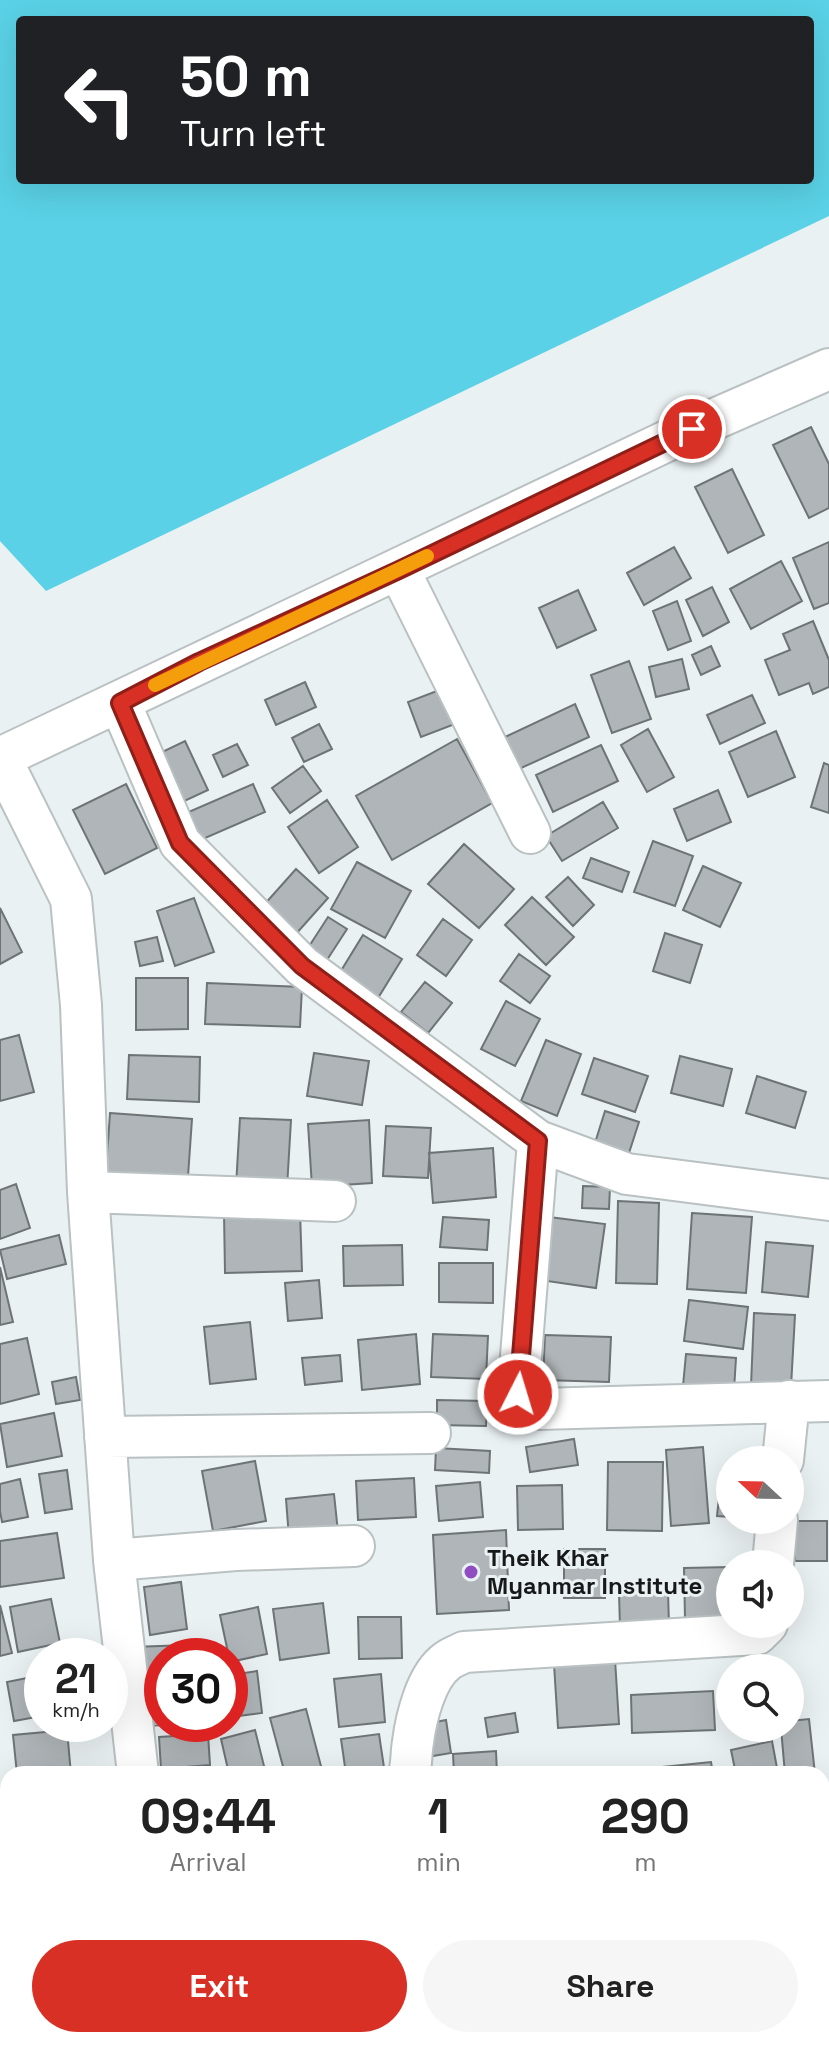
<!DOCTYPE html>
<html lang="en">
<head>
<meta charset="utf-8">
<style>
	body { margin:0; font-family:"Space Grotesk",sans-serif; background:#f6f6f6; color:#222; height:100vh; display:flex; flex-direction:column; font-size:30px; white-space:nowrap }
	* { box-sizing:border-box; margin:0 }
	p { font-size:26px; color:#767676 }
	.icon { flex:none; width:44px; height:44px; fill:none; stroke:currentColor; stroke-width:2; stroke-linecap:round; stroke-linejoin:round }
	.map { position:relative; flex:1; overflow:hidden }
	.drawer { position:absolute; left:0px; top:1766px; width:830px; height:282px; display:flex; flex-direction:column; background:#fff; border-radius:24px 24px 0 0; box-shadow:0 8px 32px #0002 }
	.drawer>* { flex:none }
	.hud { position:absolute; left:16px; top:16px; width:798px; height:168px; border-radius:8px; box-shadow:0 8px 32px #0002; background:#202124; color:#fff; overflow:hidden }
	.needle { width:52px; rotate:292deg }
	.tools { position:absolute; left:716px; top:1446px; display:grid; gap:16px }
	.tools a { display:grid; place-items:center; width:88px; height:88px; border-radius:50%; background:#fff; box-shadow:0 8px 32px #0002; font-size:40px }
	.speed { position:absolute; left:24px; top:1638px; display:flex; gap:16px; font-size:40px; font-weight:700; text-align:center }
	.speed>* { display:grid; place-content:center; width:104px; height:104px; border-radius:50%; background:#fff; box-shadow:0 8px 32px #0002; line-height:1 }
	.speed small { font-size:20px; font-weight:400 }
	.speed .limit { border:12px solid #d22; background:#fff; color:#111 }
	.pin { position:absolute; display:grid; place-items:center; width:68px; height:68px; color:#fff; margin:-34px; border:4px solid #fff; border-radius:50%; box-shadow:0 2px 8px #0007 }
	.me { position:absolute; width:88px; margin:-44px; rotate:5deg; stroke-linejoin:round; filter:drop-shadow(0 0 6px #0008) }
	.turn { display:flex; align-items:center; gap:28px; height:168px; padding:0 32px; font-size:36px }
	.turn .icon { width:104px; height:104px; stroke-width:2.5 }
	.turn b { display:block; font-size:56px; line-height:68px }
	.eta { display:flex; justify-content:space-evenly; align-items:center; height:136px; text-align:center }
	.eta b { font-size:48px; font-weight:600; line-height:56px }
	.button { display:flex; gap:16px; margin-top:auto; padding:16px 32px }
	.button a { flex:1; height:92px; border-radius:48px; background:#d93025; color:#fff; font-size:32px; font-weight:600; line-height:92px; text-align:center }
	.button a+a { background:#f6f6f6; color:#222 }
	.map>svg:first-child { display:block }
	.green { fill:#5ad1e6; fill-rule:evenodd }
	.building { fill:#afb5b8; stroke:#6e7476; stroke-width:2 }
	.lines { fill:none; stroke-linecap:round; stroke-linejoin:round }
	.minor-casing { stroke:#bac1c2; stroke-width:44 }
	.minor { stroke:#fff; stroke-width:40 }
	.route-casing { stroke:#8d1f18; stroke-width:20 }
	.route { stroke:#d93025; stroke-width:14 }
	.slow { stroke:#f59e0b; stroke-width:14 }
	.poi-dot { fill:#8f4dc1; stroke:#eaf1f3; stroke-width:3 }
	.labels { text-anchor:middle; stroke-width:6; stroke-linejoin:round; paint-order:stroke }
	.poi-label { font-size:24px; font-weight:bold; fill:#161819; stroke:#eaf1f3; text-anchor:start }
</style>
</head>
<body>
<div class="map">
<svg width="829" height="2047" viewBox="0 0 829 2047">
	<rect width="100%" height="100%" fill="#eaf1f3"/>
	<path class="green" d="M0 0H829V216L46 591 0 541ZM20 20H810V180H20Z"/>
	<path class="building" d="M811 427 829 464V508L809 518 773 445Z
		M732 469 764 535 728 553 695 487Z
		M829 542V603L814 609 793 558Z
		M674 547 691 578 644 605 627 573Z
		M781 561 802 601 751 629 730 589Z
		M712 587 729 622 703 636 686 600Z
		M578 590 596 630 557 648 539 608Z
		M677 601 691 641 668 650 653 611Z
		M813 621 829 660V687L813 694 809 683 779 695 765 660 790 650 783 634Z
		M711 646 720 666 701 675 692 655Z
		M682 659 689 689 656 697 649 667Z
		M629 661 651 719 612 733 591 675Z
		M305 682 316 707 276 725 265 700Z
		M442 689 455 724 421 737 408 702Z
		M752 695 765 723 720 744 707 715Z
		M575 704 589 737 519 769 505 737Z
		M319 724 332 749 304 762 292 738Z
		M648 729 674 777 647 792 621 745Z
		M776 731 795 777 748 797 729 752Z
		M457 739 492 803 392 860 356 796Z
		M185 741 208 790 178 804 156 755Z
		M237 744 248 765 223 777 213 755Z
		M601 745 618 781 553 812 536 775Z
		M824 763 829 765V813L811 807Z
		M303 766 321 791 290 813 272 788Z
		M126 784 157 848 105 874 73 810Z
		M253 784 265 812 196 842 184 814Z
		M718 790 731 822 687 841 674 809Z
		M327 800 358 847 319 873 288 827Z
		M603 802 618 828 562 861 546 836Z
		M653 841 693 856 675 906 634 892Z
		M464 844 514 889 479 928 428 884Z
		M591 858 629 872 622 892 583 878Z
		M357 862 411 891 385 938 331 909Z
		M703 866 741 883 720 927 683 910Z
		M296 869 328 898 295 935 263 906Z
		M568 877 594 905 573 926 546 897Z
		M532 897 574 937 546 965 505 925Z
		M194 898 214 952 175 966 157 911Z
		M0 908 22 952 0 964Z
		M328 917 347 929 327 960 308 948Z
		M443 919 472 940 446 976 417 955Z
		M665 933 702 945 690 983 653 971Z
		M363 935 402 959 378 998 339 974Z
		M157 937 163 961 140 966 135 942Z
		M519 954 550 976 530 1003 500 981Z
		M136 978H188V1029L136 1030Z
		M425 982 452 1003 428 1033 401 1012Z
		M207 983 302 987 300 1027 205 1024Z
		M506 1001 540 1019 515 1066 481 1049Z
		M19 1035 34 1092 0 1101V1040Z
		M546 1040 581 1054 557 1116 521 1101Z
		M314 1053 369 1061 362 1105 307 1096Z
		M129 1055 200 1057 199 1102 127 1099Z
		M680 1056 732 1069 723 1106 671 1093Z
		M594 1058 648 1076 635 1112 582 1094Z
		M757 1076 806 1092 795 1128 746 1113Z
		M605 1111 639 1122 628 1156 594 1146Z
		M110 1113 192 1119 187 1191 105 1186Z
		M240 1118 291 1120 287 1188 236 1186Z
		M369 1120 372 1183 312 1187 308 1124Z
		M386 1126 431 1128 428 1178 383 1176Z
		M493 1148 496 1197 433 1203 429 1153Z
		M16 1184 30 1228 0 1239V1190Z
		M583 1186 610 1187 609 1209 582 1208Z
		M618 1201 659 1203 657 1284 616 1283Z
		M300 1211 302 1271 225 1273 224 1213Z
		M692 1213 752 1217 746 1293 687 1289Z
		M443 1217 489 1220 487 1250 440 1247Z
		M549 1217 605 1224 596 1288 540 1280Z
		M59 1235 66 1264 7 1279 0 1250Z
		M766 1242 813 1246 808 1297 762 1292Z
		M402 1245 403 1285 344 1286 343 1246Z
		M439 1263H493V1303L439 1302Z
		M0 1267 13 1322 0 1325Z
		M319 1280 322 1318 288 1321 285 1283Z
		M689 1300 748 1307 743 1349 684 1341Z
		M754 1313 795 1315 791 1387 751 1386Z
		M250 1322 256 1379 210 1384 204 1327Z
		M416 1334 420 1384 362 1390 358 1340Z
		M433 1334 488 1336 486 1379 431 1377Z
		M545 1335 611 1337 609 1382 543 1380Z
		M27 1338 39 1394 0 1404V1344Z
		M686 1354 736 1358 734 1390 683 1386Z
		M340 1355 342 1381 305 1385 302 1358Z
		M76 1377 80 1400 56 1404 52 1382Z
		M437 1400 487 1401 486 1426 437 1425Z
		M54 1413 62 1456 7 1467 0 1424Z
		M574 1439 578 1465 530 1472 526 1447Z
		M703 1447 709 1523 671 1526 666 1450Z
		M436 1448 490 1451 489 1473 435 1470Z
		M255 1461 266 1521 213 1531 202 1471Z
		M608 1462H663L662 1531 607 1530Z
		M67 1470 72 1509 45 1513 39 1474Z
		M722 1470 730 1471V1517L717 1516Z
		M414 1478 416 1517 358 1520 356 1481Z
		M20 1479 28 1517 2 1522 0 1511V1484Z
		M480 1482 483 1517 439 1521 436 1486Z
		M562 1485 563 1529 518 1530 517 1486Z
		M334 1494 338 1532 289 1538 286 1499Z
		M795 1521H827V1561H795Z
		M506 1530 509 1610 437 1614 433 1535Z
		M57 1533 64 1578 0 1587V1541Z
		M564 1549H605V1598H564Z
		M730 1567V1618L685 1619 684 1568Z
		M181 1582 187 1629 150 1635 144 1587Z
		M668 1591 669 1626 620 1627 619 1593Z
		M51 1599 60 1643 18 1652 10 1607Z
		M323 1603 329 1653 280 1660 273 1609Z
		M0 1605 12 1653 0 1656Z
		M258 1607 267 1654 230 1662 220 1615Z
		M358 1617H401L402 1658 359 1659Z
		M188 1645 189 1656H162V1675L133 1676 132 1647Z
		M615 1659 619 1724 558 1728 554 1664Z
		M257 1671 262 1713 230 1717V1675Z
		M381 1674 385 1722 339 1727 334 1679Z
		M42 1675V1716L14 1721 7 1682Z
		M162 1686V1724H175L149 1726 146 1688Z
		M713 1691 715 1730 632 1733 631 1695Z
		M306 1709 322 1770 306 1774H285L270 1718Z
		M515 1713 518 1732 488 1737 485 1718Z
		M809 1719 815 1774H785L781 1728H790V1721Z
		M446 1720 451 1753 427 1757 421 1725Z
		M67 1730 71 1774H17L13 1735Z
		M255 1730 266 1774H229L221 1739Z
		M208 1734 210 1765 161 1769 159 1737Z
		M379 1734 385 1774H346L341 1739Z
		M772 1741 777 1768 750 1774H736L731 1750Z
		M496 1751 497 1774H454L453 1754Z
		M711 1762 713 1774H654L653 1768Z
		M8 1868V1919L0 1922V1871Z
		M822 1871H829V1907L822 1906Z
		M8 2023V2040H30L33 2047H0V2026Z
		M167 2040H224L225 2047H168Z
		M242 2040H291L294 2047H245Z
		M731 2040H786L789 2047H734Z"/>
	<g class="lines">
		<g class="minor-casing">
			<path id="minor" d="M399 570 530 833
				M120 703 180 843 302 966 538 1141 627 1174 829 1200
				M0 757 71 899 81 1005 88 1192 114 1560 138 1774
				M0 758 692 429 829 369
				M538 1141 518 1394 525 1406 539 1409 829 1401
				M88 1192 335 1201
				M105 1437 430 1433
				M783 1460 789 1401
				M114 1560 236 1550 354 1546
				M773 1564 777 1520
				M409 1774C412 1763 411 1753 413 1742 416 1718 426 1676 447 1661 452 1657 459 1655 464 1652L757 1634 767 1624
				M0 1834 8 1833
				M822 1846H829
				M76 2040 77 2047
				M635 2040 637 2047
				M478 2047 490 2040"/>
		</g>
		<use href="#minor" class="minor"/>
	</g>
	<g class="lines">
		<g class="route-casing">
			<path id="route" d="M518 1394 538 1141 302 966 180 843 120 703 199 662 399 570 692 429"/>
		</g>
		<use href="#route" class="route"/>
		<path class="slow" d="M155 685 427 556"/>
	</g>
	<circle class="poi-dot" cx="471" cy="1572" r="8"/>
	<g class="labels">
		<g class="poi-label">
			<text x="487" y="1566">Theik Khar<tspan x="487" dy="28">Myanmar Institute</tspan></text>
		</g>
	</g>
</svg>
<div class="tools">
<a><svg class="needle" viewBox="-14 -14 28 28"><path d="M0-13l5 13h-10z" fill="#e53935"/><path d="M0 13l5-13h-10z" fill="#767676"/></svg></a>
<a><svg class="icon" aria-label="sound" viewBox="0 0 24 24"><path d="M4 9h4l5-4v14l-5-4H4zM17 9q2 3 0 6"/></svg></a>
<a><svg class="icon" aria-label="search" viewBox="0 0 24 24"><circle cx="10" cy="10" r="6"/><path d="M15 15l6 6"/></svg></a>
</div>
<div class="speed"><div>21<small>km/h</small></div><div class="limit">30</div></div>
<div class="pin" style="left:692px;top:429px;background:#d93025"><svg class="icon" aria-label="arrive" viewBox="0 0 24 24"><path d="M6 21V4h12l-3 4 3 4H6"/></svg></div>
<svg class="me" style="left:518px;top:1394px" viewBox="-20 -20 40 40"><circle r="17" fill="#d93025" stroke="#fff" stroke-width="3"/><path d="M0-11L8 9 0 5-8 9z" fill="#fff"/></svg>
<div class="hud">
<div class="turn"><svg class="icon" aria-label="left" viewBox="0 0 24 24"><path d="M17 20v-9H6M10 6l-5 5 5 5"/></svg><div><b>50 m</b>Turn left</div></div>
</div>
<section class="drawer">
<div class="eta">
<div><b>09:44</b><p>Arrival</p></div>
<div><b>1</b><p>min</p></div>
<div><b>290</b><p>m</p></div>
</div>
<div class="button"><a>Exit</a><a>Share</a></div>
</section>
</div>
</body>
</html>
